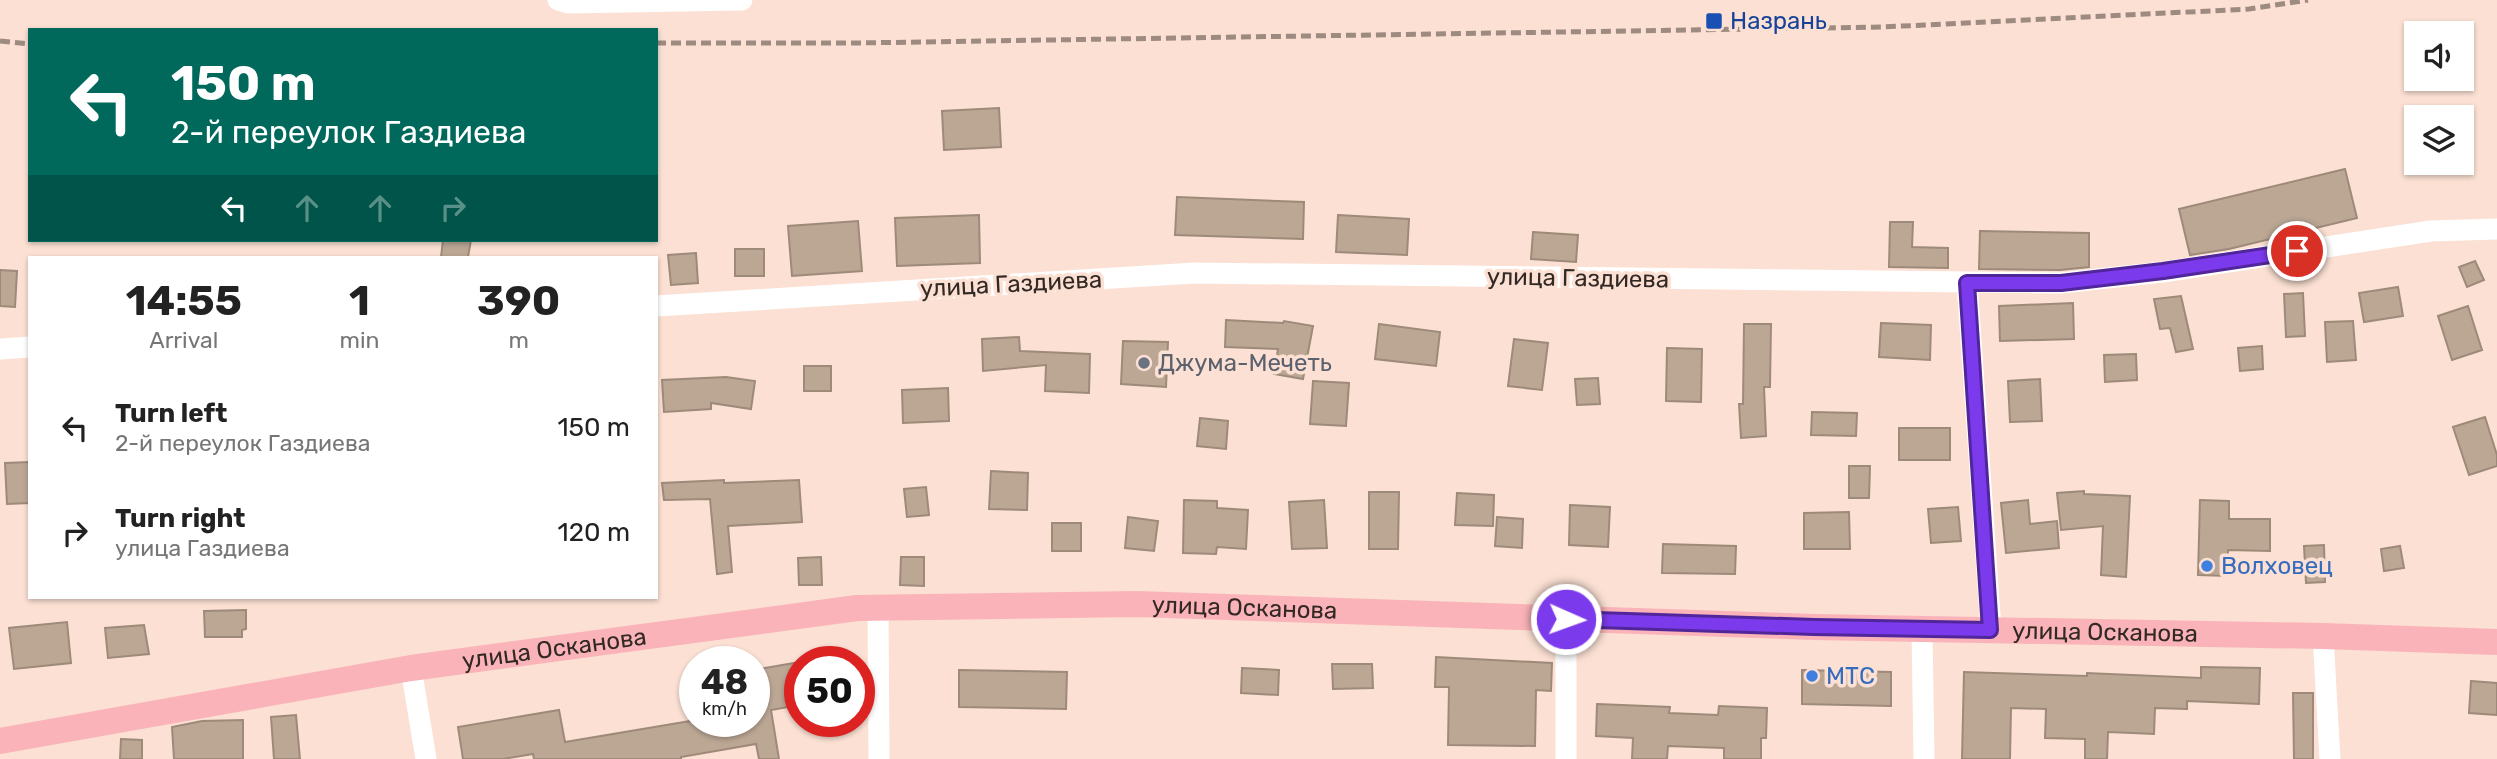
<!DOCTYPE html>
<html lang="en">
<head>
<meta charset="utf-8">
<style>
	body { margin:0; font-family:Rubik,sans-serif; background:#f6f6f6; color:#222; height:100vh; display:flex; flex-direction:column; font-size:26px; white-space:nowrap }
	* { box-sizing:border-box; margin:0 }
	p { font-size:23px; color:#767676 }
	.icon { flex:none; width:38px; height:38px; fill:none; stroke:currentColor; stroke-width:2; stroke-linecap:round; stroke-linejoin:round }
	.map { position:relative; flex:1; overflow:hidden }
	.side { position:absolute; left:28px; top:256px; width:630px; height:343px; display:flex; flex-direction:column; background:#fff; border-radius:0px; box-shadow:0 2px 5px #0004 }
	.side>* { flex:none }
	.hud { position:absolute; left:28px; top:28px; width:630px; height:214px; border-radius:0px; box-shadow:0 2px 5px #0004; background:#00695c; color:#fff; overflow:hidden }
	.fabs { position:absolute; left:2404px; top:21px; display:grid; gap:14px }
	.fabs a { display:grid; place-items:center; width:70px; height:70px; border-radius:0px; background:#fff; box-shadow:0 2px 5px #0004; font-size:35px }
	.speed { position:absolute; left:679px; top:646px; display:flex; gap:14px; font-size:35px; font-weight:700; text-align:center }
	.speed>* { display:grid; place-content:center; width:91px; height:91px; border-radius:50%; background:#fff; box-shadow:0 2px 5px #0004; line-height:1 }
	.speed small { font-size:18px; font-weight:400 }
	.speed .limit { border:10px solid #d22; background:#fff; color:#111 }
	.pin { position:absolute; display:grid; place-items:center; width:60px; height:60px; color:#fff; margin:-30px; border:4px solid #fff; border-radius:50%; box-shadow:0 2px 7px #0007 }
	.me { position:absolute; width:77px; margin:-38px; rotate:92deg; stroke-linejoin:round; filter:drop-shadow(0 0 5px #0008) }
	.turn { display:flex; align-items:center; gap:24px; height:147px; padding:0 28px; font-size:32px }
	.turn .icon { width:91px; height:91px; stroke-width:2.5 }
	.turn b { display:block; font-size:49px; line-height:60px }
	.lanes { display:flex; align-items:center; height:66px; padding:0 28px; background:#0003; justify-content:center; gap:35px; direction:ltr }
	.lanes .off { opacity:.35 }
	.eta { display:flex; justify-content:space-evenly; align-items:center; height:119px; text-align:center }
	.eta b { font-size:42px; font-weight:700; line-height:49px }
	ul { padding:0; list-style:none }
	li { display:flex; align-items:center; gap:21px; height:105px; padding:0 28px }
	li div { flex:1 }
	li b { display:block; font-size:26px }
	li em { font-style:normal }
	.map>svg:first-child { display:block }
	.building { fill:#bca795; stroke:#9e8a79; stroke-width:2 }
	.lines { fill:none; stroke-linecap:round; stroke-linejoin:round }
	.minor { stroke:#fff; stroke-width:21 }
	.major { stroke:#fab3b9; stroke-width:26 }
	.rail { stroke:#9d8a81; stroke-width:5; stroke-dasharray:10 5; stroke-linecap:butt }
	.route-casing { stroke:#51269a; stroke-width:18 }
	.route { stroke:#7c3aed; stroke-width:12 }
	.transit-dot { fill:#1a4fb4; stroke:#fbe0d3; stroke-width:2.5 }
	.worship-dot { fill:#6b7280; stroke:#fbe0d3; stroke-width:2.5 }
	.shop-dot { fill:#3f7fe0; stroke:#fbe0d3; stroke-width:2.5 }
	.labels { text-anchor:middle; stroke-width:7; stroke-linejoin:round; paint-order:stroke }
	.transit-label { font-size:24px; fill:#164399; stroke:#fbe0d3; text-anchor:start }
	.street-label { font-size:24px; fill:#332924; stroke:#fbe0d3 }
	.worship-label { font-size:24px; fill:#5b616d; stroke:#fbe0d3; text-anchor:start }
	.shop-label { font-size:24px; fill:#366cbe; stroke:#fbe0d3; text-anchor:start }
</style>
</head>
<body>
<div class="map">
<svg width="2497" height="759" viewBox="0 0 2497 759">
	<rect width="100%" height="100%" fill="#fbe0d3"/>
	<path class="building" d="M999 108 1001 147 944 150 942 111Z
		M2345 169 2357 218 2229 249 2190 255 2179 209Z
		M1177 197 1304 202 1303 239 1175 235Z
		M979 215 980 263 897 266 895 218Z
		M1338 215 1409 219 1407 255 1336 252Z
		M858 221 862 271 792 276 788 226Z
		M1890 222H1913L1912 247 1948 248V268L1889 267Z
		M1980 231 2089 233V267L2060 270 1979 269Z
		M1533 232 1578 235 1576 262 1531 259Z
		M443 240H471L468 257H441Z
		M735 249H764V276H735Z
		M696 253 698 283 671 285 668 255Z
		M2475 261 2484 280 2467 287 2459 267Z
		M0 270 17 271 15 307 0 306Z
		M2398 287 2403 316 2364 322 2359 293Z
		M2303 293 2305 336 2286 337 2284 294Z
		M2181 296 2193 349 2176 352 2170 328 2160 329 2154 299Z
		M2073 303 2074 339 2000 341 1999 306Z
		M2468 306 2482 350 2452 360 2438 316Z
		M1226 320 1283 323 1284 321 1313 326 1303 379 1274 374 1278 349 1225 347Z
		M2353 321 2356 360 2327 362 2325 322Z
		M1881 323 1931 325 1930 360 1879 357Z
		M1379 324 1440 332 1436 366 1375 359Z
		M1744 324H1771L1770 387H1764L1766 436 1741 438 1739 404H1743Z
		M1019 337 1020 351 1090 354 1089 393 1045 391 1046 365 983 371 982 339Z
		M1514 339 1548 343 1542 390 1508 386Z
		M1123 341 1168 342 1166 387 1121 384Z
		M2262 346 2263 369 2240 371 2238 348Z
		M1667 348 1702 349 1701 402 1666 401Z
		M2136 354 2137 380 2105 382 2104 355Z
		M804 366H831V391H804Z
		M726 377 755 381 751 409 711 403V409L664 412 662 380Z
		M1598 378 1600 404 1577 405 1575 379Z
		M2040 379 2042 421 2010 422 2008 381Z
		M1313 381 1349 383 1346 426 1310 424Z
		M948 388 949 421 903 423 902 390Z
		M1812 412 1857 413 1856 436 1811 435Z
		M2485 417 2497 455V466L2469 475 2453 427Z
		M1200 418 1228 421 1226 449 1197 446Z
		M1899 428H1950V460H1899Z
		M30 462V503L7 504 5 463Z
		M1849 466H1870L1869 498H1849Z
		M991 471 1028 473 1027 510 989 509Z
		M724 480V483L799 480 802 522 728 526 732 572 717 574 710 499 664 500 662 483Z
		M926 487 929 515 907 517 904 489Z
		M2084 491V494L2130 496 2126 577 2101 575 2103 526 2061 530 2057 493Z
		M1369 492H1399L1398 549H1369Z
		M1457 493 1494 495 1493 526 1455 525Z
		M1184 500 1217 501V508L1248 510 1246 549 1217 547 1216 554 1183 553Z
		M1324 500 1327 548 1292 549 1289 502Z
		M2028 500 2030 524 2057 521 2059 548 2006 553 2001 503Z
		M2200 500 2229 501V519H2270V551L2228 550V576L2198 575Z
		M1570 505 1610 507 1608 547 1569 545Z
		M1958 507 1961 541 1931 543 1928 509Z
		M1849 512 1850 549H1804V513Z
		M1128 517 1158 521 1154 551 1125 548Z
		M1497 517 1523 519 1522 548 1495 546Z
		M1052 523H1081V551H1052Z
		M1663 544 1736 546 1735 574 1662 573Z
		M2324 545 2325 582 2306 583 2304 546Z
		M2400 546 2404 568 2384 571 2381 549Z
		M821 557 822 585H799L798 558Z
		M901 557H924V586L900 585Z
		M246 610V629L242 630V637H205L204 611Z
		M67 622 71 663 14 669 9 628Z
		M144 625 149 654 108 658 105 628Z
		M1436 657 1552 663 1551 691 1536 690 1535 746 1448 745 1449 687H1435Z
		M800 662V705L771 710 779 759H759L756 744 681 757V759H534L533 754 503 759H463L458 727 559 710 565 742 690 721H754V670Z
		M1332 664H1372L1373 688 1333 689Z
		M2201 667 2260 668 2259 704 2187 701V709L2155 708 2154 734 2108 732 2107 759H2085V739L2045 738 2046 709 2011 708 2010 759H1962L1964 672 2087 676V673L2201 678Z
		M1242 668 1279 670 1278 695 1241 693Z
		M959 670 1067 672 1066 709 959 707Z
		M1802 670 1891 672V706L1802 704Z
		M2471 681 2497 683V715L2469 713Z
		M2293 693H2313V759H2294Z
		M1597 704 1670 707 1669 713 1718 715 1719 706 1767 708 1766 738H1761V759H1724V748L1668 746 1667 759H1632L1633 738 1596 736Z
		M296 715 300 759H274L271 717Z
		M243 720V759H174L172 727 202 721Z
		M121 739 142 740V759H120Z"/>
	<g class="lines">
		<path class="minor" d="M558 0 568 3 742 0
			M1967 283 1991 630
			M656 306 1195 273 2061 283 2163 272 2431 231 2497 229
			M0 349 30 347
			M878 608 879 759
			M1922 629 1924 759
			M2323 636 2330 759
			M411 668 426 759
			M1566 759V619"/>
		<path class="major" id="s1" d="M0 741 411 668 857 608 1137 604 1814 627 2323 636 2497 642"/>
		<path class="rail" d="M0 41 30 44
			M656 43H856L1883 27 2249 9 2308 0"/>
	</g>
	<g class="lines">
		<g class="route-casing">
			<path id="route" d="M1566 619 1814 627 1990 630 1967 283H2061L2163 271 2297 251"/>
		</g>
		<use href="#route" class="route"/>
	</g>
	<rect class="transit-dot" x="1705" y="12" width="18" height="18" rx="3.5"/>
	<circle class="worship-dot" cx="1144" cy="363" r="7"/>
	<g class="shop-dot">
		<circle cx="2207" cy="566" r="7"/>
		<circle cx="1812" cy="676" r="7"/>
	</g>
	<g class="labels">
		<g class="transit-label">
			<text x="1730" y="29">Назрань</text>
		</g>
		<g class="street-label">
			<text transform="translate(1578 278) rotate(1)" y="8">улица Газдиева</text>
			<text transform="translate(1011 284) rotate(-3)" y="8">улица Газдиева</text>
			<text dy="8" stroke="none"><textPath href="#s1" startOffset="1255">улица Осканова</textPath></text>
			<text dy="8" stroke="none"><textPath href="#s1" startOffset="2116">улица Осканова</textPath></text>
			<text dy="8" stroke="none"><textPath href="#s1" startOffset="562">улица Осканова</textPath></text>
		</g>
		<g class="worship-label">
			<text x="1158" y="371">Джума-Мечеть</text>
		</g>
		<g class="shop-label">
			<text x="2221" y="574">Волховец</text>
			<text x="1826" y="684">МТС</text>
		</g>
	</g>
</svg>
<div class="fabs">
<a><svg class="icon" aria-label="sound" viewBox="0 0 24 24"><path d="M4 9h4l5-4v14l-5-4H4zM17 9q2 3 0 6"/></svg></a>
<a><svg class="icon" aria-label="layers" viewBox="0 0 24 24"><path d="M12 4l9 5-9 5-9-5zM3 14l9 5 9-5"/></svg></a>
</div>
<div class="speed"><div>48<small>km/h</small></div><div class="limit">50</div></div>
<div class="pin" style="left:2297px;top:251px;background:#d93025"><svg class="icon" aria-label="arrive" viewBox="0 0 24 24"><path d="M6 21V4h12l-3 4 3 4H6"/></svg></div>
<svg class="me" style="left:1566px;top:619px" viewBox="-20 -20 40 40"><circle r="17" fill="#7c3aed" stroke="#fff" stroke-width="3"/><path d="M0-11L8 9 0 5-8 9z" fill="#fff"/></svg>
<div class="hud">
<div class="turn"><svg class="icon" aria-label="left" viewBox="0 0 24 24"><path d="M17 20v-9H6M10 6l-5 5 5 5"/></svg><div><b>150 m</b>2-й переулок Газдиева</div></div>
<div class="lanes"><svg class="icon" aria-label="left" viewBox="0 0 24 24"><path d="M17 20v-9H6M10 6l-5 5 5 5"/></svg><svg class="icon off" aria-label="ahead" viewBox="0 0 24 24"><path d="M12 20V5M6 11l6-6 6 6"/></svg><svg class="icon off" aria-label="ahead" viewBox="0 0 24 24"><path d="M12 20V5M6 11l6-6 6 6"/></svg><svg class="icon off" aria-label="right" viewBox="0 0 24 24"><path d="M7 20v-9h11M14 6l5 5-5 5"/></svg></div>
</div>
<section class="side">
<div class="eta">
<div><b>14:55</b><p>Arrival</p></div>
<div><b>1</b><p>min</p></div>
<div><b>390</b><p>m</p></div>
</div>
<ul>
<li><svg class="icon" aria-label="left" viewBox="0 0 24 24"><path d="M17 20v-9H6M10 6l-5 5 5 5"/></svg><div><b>Turn left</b><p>2-й переулок Газдиева</p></div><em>150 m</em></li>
<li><svg class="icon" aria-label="right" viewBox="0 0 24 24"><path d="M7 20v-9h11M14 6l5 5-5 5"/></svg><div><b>Turn right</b><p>улица Газдиева</p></div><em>120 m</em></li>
</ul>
</section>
</div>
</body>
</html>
